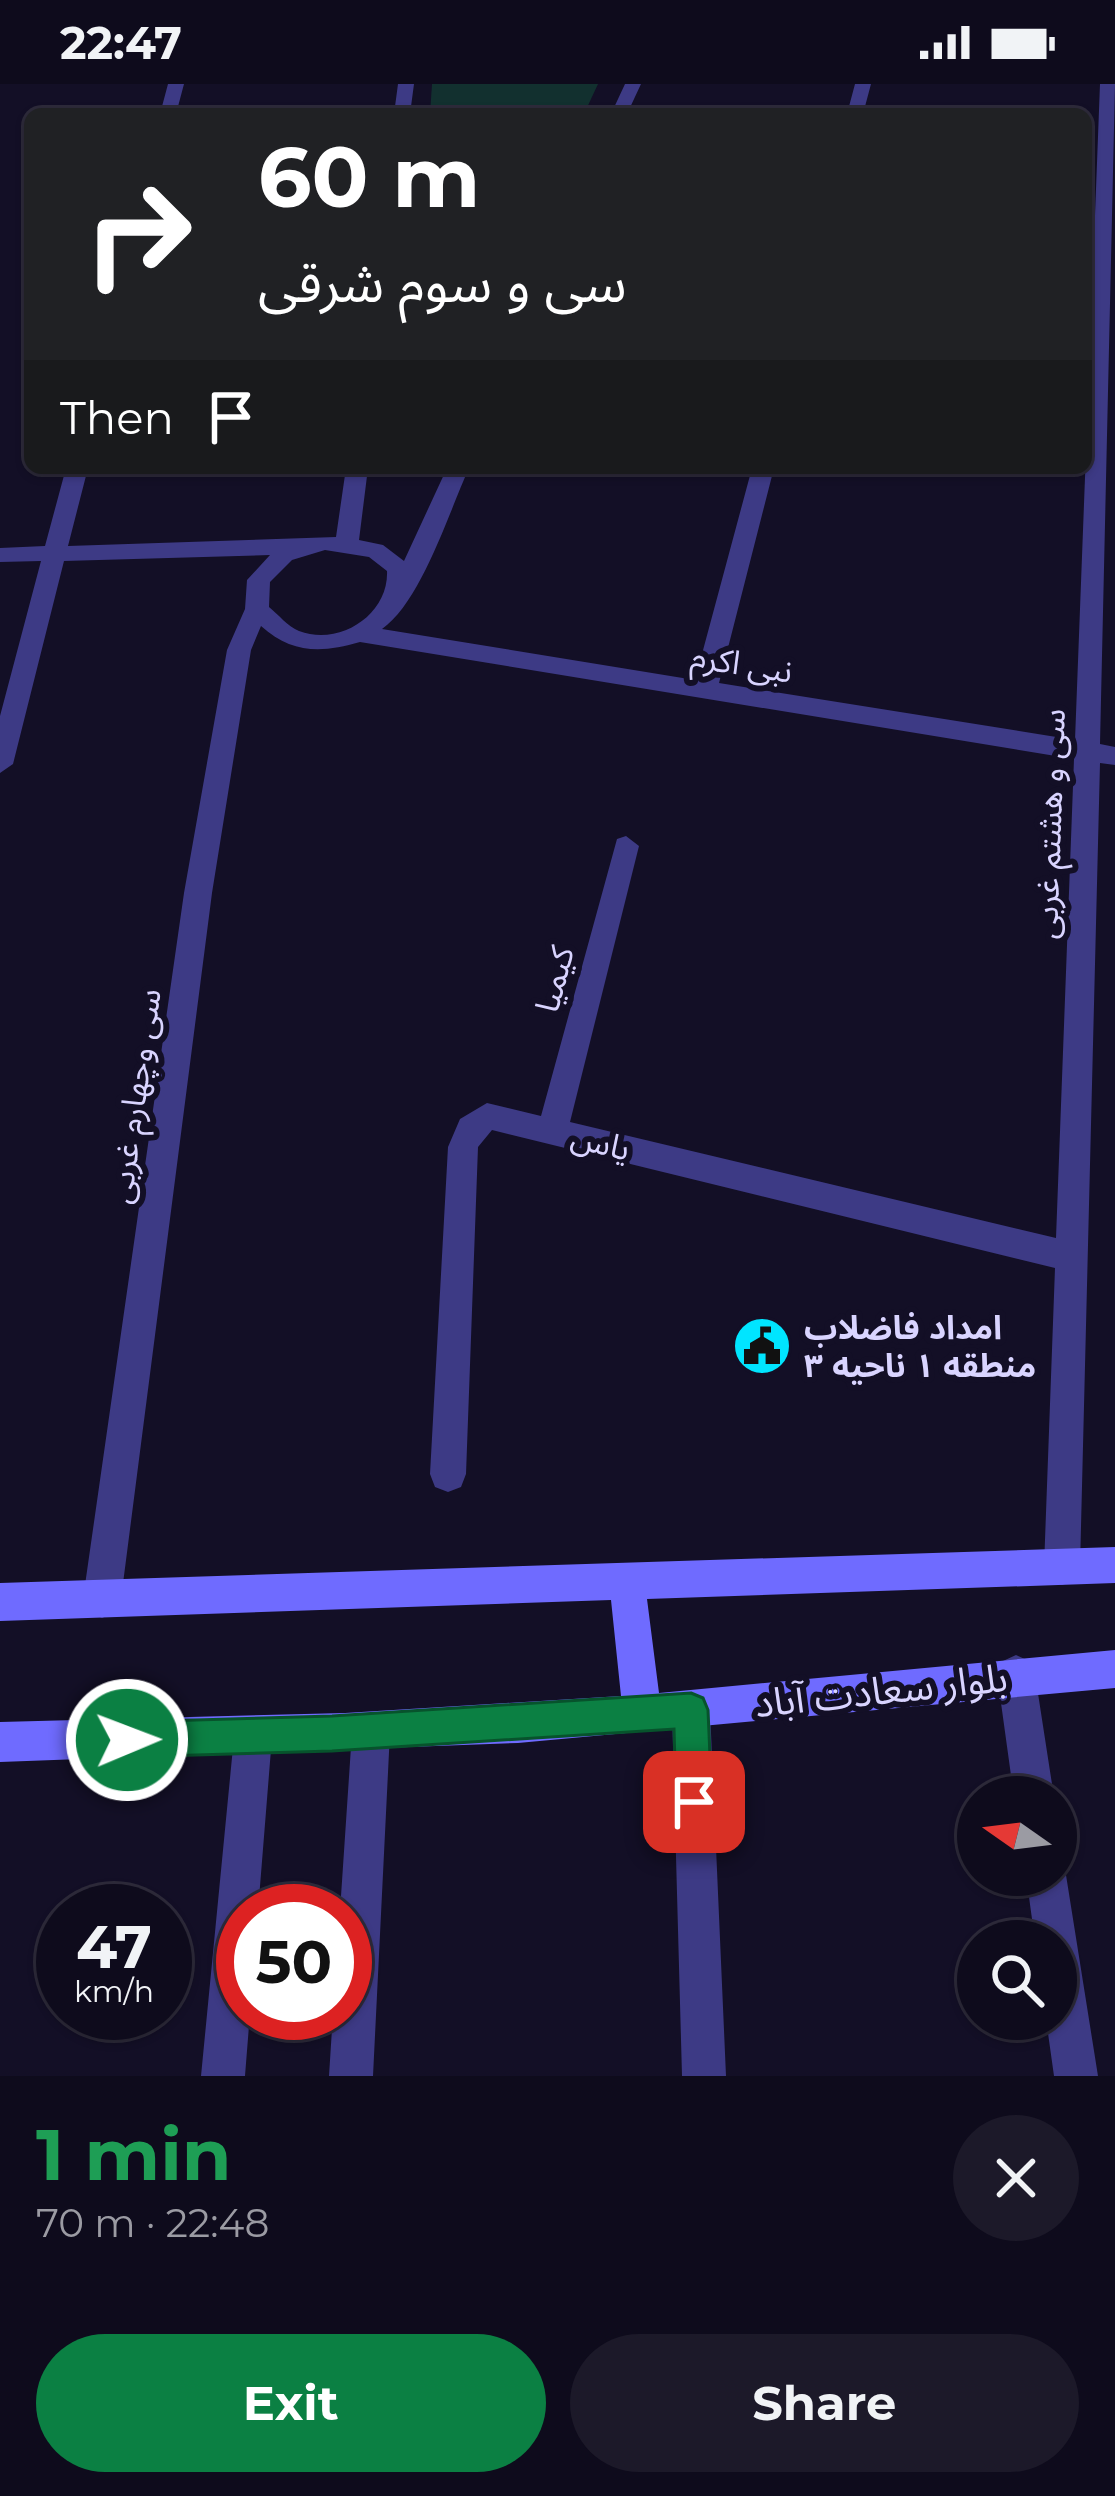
<!DOCTYPE html>
<html lang="en">
<head>
<meta charset="utf-8">
<style>
	body { margin:0; font-family:Montserrat,"Noto Sans Arabic",sans-serif; background:#1c1929; color:#f1f3f6; height:100vh; display:flex; flex-direction:column; font-size:45px; white-space:nowrap }
	* { box-sizing:border-box; margin:0 }
	p { font-size:39px; color:#9b9ba3 }
	.icon { flex:none; width:66px; height:66px; fill:none; stroke:currentColor; stroke-width:2; stroke-linecap:round; stroke-linejoin:round }
	.map { position:relative; height:1992px; overflow:hidden }
	.drawer { display:flex; flex-direction:column; background:#0e0b1c; flex:1 }
	.drawer>* { flex:none }
	.banner { position:absolute; left:24px; top:24px; width:1068px; height:366px; border-radius:18px; box-shadow:0 3px 9px #0004,0 0 0 3px #2e2b3b; background:#202124; color:#fff; overflow:hidden }
	.needle { width:78px; rotate:284deg }
	.fabs { position:absolute; left:957px; top:1692px; display:grid; gap:24px }
	.fabs a { display:grid; place-items:center; width:120px; height:120px; border-radius:50%; background:#0e0b1c; box-shadow:0 3px 9px #0004,0 0 0 3px #2e2b3b; font-size:60px }
	.speed { position:absolute; left:36px; top:1800px; display:flex; gap:24px; font-size:60px; font-weight:700; text-align:center }
	.speed>* { display:grid; place-content:center; width:156px; height:156px; border-radius:50%; background:#0e0b1c; box-shadow:0 3px 9px #0004,0 0 0 3px #2e2b3b; line-height:1 }
	.speed small { font-size:30px; font-weight:400 }
	.speed .limit { border:18px solid #d22; background:#fff; color:#111 }
	.pin { position:absolute; display:grid; place-items:center; width:102px; height:102px; color:#fff; margin:-51px; border-radius:24px; box-shadow:0 6px 18px #0006 }
	.me { position:absolute; width:132px; margin:-66px; rotate:89deg; stroke-linejoin:round; filter:drop-shadow(0 0 9px #0008) }
	.turn { display:flex; align-items:center; gap:42px; height:252px; padding:0 36px; font-size:54px }
	.turn .icon { width:156px; height:156px; stroke-width:2.5 }
	.turn b { display:block; font-size:84px; line-height:102px }
	.then { display:flex; align-items:center; height:114px; padding:0 36px; background:#0003; gap:24px; font-size:45px }
	.round { display:grid; place-items:center; flex:none; width:126px; height:126px; border-radius:63px; background:#1c1929 }
	.summary { display:flex; align-items:center; justify-content:space-between; height:204px; padding:0 36px }
	h1 { font-size:72px; font-weight:700; line-height:90px; color:#1e9e55 }
	.action { display:flex; gap:24px; margin-top:auto; padding:24px 36px }
	.action a { flex:1; height:138px; border-radius:72px; background:#0b8043; color:#fff; font-size:48px; font-weight:700; line-height:138px; text-align:center }
	.action a+a { background:#1c1929; color:#f1f3f6 }
	.status { display:flex; justify-content:space-between; align-items:center; height:84px; padding:0 60px; background:#0e0b1c; direction:ltr }
	.status svg { height:33px; fill:currentColor }
	.map>svg:first-child { display:block }
	.green { fill:#12302f }
	.lines { fill:none; stroke-linecap:round; stroke-linejoin:round }
	.street { fill:#3d3a85; fill-rule:evenodd }
	.secondary { fill:#6f6bff; fill-rule:evenodd }
	.route { fill:#0b8043; stroke:#07532c; stroke-width:3 }
	.labels { text-anchor:middle; stroke-width:12; stroke-linejoin:round; paint-order:stroke }
	.street-label { font-size:33px; fill:#d9d4ff; stroke:#130f26 }
	.poi-label { font-size:33px; font-weight:bold; fill:#d9d4ff; stroke:#130f26; text-anchor:start }
	.near-street-label { font-size:39px; fill:#d9d4ff; stroke:#130f26 }
</style>
</head>
<body>
<div class="status"><b>22:47</b><svg viewBox="0 0 49 12"><path d="M0 12V9h3v3zM5 12V6h3v6zM10 12V3h3v9zM15 12V0h3v12zM26 1h20v11H26zM47 4h2v5h-2z"/></svg></div>
<div class="map">
<svg width="1115" height="1992" viewBox="0 0 1115 1992">
	<rect width="100%" height="100%" fill="#130f26"/>
	<path class="green" d="M432 0H598L584 30H430Z"/>
	<g class="lines">
		<path class="street" d="M168 0H184L176 30H160Z
			M398 0H414L410 30H394Z
			M625 0H641L627 30H611Z
			M855 0H871L863 30H847Z
			M1100 0H1115L1100 660 1115 663V681L1100 679 1080 1483 1075 1496 1062 1501 1049 1496 1044 1483 1055 1184 492 1046 478 1063 466 1390 461 1403 448 1408 435 1403 430 1390 448 1063 460 1035 487 1019 541 1032 617 755 626 752 639 762 570 1038 1056 1154 1074 675 360 558C322 569 292 570 261 542L251 566 212 809 121 1515 115 1528 102 1534 89 1528 83 1515 184 809 227 566 245 525 247 496 270 471 64 477 13 680 0 689V632L41 477 0 478V464L45 462 66 384H88L68 462 336 453 346 384H368L359 456 383 461 404 477 447 384H469C449 428 421 518 382 545L695 596 752 384H774L719 599 1075 656ZM325 466 369 473 387 487C389 530 340 563 299 547 288 543 278 530 269 523L270 498 292 476Z
			M1016 1571 1029 1577 1035 1590 1054 1713H1014L997 1590 1003 1577Z
			M691 1607 705 1612 710 1626 726 1992H682L672 1626 677 1612Z
			M371 1629 385 1634 390 1648 373 1992H329L333 1929H345V1827H340L352 1648 357 1634Z
			M253 1634 267 1639 272 1653 258 1827H243V1929H250L245 1992H201L234 1653 239 1639Z
			M1056 1775 1066 1791 1098 1992H1054L1046 1935H1056V1857H1035L1026 1791H1056Z"/>
		<path class="secondary" d="M1115 1463V1499L647 1515 659 1609 1115 1566V1604L518 1659 0 1678V1638L345 1629 621 1612 611 1516 0 1537V1499Z"/>
	</g>
	<path class="route" d="M691 1609 703 1614 708 1626 712 1718 707 1731 694 1736 681 1731 676 1718 674 1645 332 1667 127 1673 114 1668 109 1656 114 1643 127 1638 332 1632Z"/>
	<defs>
		<g id="civic-disc" transform="scale(3)"><circle r="9.5" fill="#00e5ff" stroke="#130f26"/><path d="M-.6-6.5H3V-4.5H.6V-3L4-1V1h2V6H-6V1h2V-1L-.6-3ZM-1.2 2.5V6h2.4V2.5Z" fill="#111"/></g>
	</defs>
	<g fill-rule="evenodd">
		<use href="#civic-disc" x="762" y="1262"/>
	</g>
	<g class="labels">
		<g class="street-label">
			<text transform="translate(742 579) rotate(9)" y="12">نبی اکرم</text>
			<text transform="translate(1049 740) rotate(-88)" y="12">سی و هشتم غربی</text>
			<text transform="translate(554 895) rotate(-75)" y="12">کیمیا</text>
			<text transform="translate(134 1012) rotate(-82)" y="12">سی وچهارم غربی</text>
			<text transform="translate(601 1058) rotate(14)" y="12">یاس</text>
		</g>
		<g class="poi-label">
			<text x="804" y="1255">امداد فاضلاب<tspan x="804" dy="38">منطقه ۱ ناحیه ۳</tspan></text>
		</g>
		<g class="near-street-label">
			<text transform="translate(881 1606) rotate(-6)" y="14">بلوار سعادت آباد</text>
		</g>
	</g>
</svg>
<div class="fabs">
<a><svg class="needle" viewBox="-14 -14 28 28"><path d="M0-13l5 13h-10z" fill="#e53935"/><path d="M0 13l5-13h-10z" fill="#9b9ba3"/></svg></a>
<a><svg class="icon" aria-label="search" viewBox="0 0 24 24"><circle cx="10" cy="10" r="6"/><path d="M15 15l6 6"/></svg></a>
</div>
<div class="speed"><div>47<small>km/h</small></div><div class="limit">50</div></div>
<div class="pin" style="left:694px;top:1718px;background:#d93025"><svg class="icon" aria-label="arrive" viewBox="0 0 24 24"><path d="M6 21V4h12l-3 4 3 4H6"/></svg></div>
<svg class="me" style="left:127px;top:1656px" viewBox="-20 -20 40 40"><circle r="17" fill="#0b8043" stroke="#fff" stroke-width="3"/><path d="M0-11L8 9 0 5-8 9z" fill="#fff"/></svg>
<div class="banner">
<div class="turn"><svg class="icon" aria-label="right" viewBox="0 0 24 24"><path d="M7 20v-9h11M14 6l5 5-5 5"/></svg><div><b>60 m</b>سی و سوم شرقی</div></div>
<div class="then">Then<svg class="icon" aria-label="arrive" viewBox="0 0 24 24"><path d="M6 21V4h12l-3 4 3 4H6"/></svg></div>
</div>
</div>
<section class="drawer">
<div class="summary"><div><h1>1 min</h1><p>70 m · 22:48</p></div><a class="round"><svg class="icon" aria-label="close" viewBox="0 0 24 24"><path d="M6 6l12 12M18 6L6 18"/></svg></a></div>
<div class="action"><a>Exit</a><a>Share</a></div>
</section>
</body>
</html>
